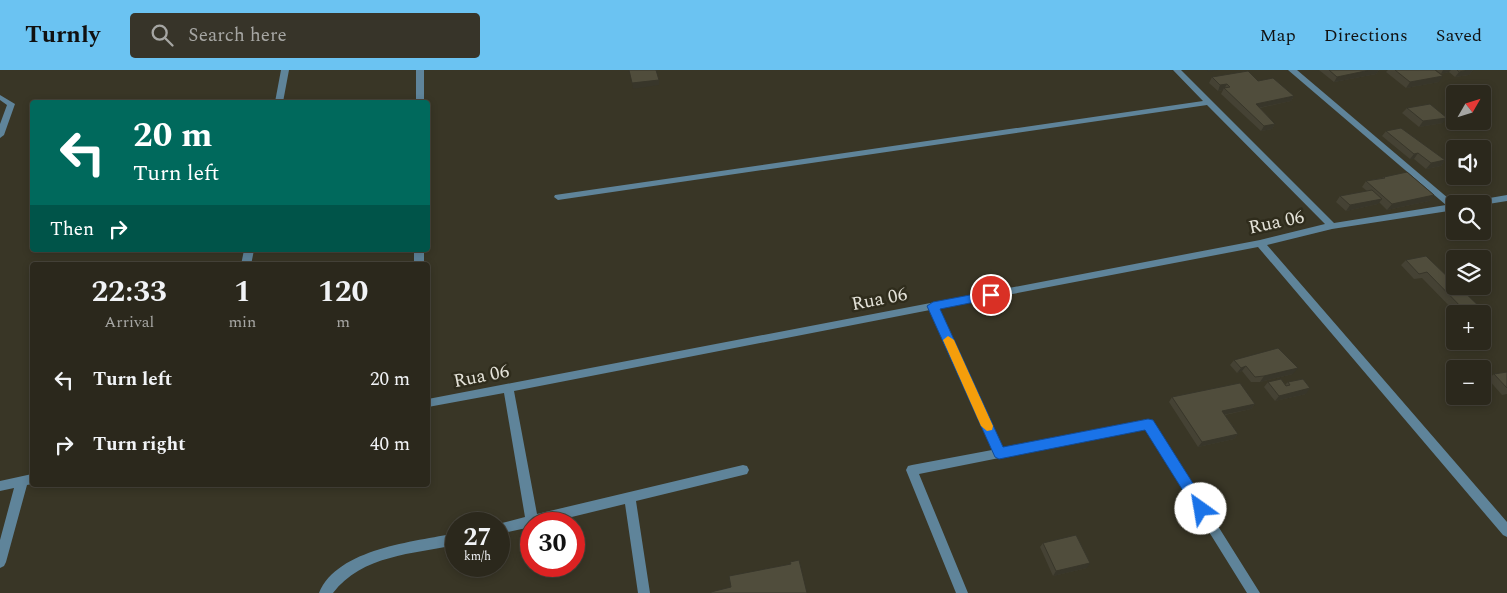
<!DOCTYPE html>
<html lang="en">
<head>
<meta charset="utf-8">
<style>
	body { margin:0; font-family:Spectral,serif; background:#373429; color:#f1f3f6; height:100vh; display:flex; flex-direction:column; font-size:19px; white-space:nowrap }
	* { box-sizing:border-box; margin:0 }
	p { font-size:16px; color:#a6a6a3 }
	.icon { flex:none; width:28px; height:28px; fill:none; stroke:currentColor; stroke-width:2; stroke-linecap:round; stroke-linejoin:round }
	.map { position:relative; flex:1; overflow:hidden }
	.side { position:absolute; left:30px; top:192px; width:400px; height:225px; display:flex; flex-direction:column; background:#2b281c; border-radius:5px; box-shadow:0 2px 8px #0003,0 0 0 1px #47443b }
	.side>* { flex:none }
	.top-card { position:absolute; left:30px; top:30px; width:400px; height:152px; border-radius:5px; box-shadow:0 2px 8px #0003,0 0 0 1px #47443b; background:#00695c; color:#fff; overflow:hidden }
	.needle { width:32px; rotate:51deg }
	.buttons { position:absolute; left:1446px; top:15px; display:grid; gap:10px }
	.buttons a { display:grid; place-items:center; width:45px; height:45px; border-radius:5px; background:#2b281c; box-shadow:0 2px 8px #0003,0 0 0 1px #47443b; font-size:25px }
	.speed { position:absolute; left:445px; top:442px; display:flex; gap:10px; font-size:25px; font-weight:700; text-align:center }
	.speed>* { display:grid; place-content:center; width:65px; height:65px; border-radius:50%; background:#2b281c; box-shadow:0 2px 8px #0003,0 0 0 1px #47443b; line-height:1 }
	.speed small { font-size:12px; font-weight:400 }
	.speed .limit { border:8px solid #d22; background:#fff; color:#111 }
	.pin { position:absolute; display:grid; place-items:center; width:42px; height:42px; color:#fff; margin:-21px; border:2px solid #fff; border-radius:50%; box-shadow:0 1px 5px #0007 }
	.me { position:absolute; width:55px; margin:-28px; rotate:328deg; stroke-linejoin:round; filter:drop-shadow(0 0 4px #0008) }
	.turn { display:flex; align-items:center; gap:18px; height:105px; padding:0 20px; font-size:22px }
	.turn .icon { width:65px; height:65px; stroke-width:2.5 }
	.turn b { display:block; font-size:35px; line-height:42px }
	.then { display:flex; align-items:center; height:48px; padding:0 20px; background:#0003; gap:10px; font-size:19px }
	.eta { display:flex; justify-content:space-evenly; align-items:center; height:85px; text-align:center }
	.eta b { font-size:30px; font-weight:700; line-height:35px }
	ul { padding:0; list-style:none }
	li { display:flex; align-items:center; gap:15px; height:65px; padding:0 20px }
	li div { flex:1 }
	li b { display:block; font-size:19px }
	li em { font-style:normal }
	header { display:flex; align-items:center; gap:30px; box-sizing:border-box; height:70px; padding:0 25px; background:#6bc3f2; color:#111 }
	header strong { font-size:24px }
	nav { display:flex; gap:28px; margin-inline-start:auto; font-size:18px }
	.search { width:350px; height:45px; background:#373429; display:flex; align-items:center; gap:12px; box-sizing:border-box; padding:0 18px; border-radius:5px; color:#a6a6a3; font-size:19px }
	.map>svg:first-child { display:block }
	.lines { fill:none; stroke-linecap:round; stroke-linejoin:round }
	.minor { fill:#5f849a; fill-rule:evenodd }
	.wall { fill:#454234 }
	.shaded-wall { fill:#38362a }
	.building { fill:#504d3c; stroke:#38362a }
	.route { fill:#1a73e8; stroke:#114b97 }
	.slow { fill:#f59e0b }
	.labels { text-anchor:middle; stroke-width:5; stroke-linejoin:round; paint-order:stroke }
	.street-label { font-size:19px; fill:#e4e2d8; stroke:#2f2c1c }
</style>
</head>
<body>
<header>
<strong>Turnly</strong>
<div class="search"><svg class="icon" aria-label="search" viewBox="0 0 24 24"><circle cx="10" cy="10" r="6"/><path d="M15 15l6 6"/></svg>Search here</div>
<nav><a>Map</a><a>Directions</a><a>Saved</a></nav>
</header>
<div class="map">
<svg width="1507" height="523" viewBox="0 0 1507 523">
	<rect width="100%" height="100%" fill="#393626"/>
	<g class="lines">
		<path class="minor" d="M281 0H289L283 32H275Z
			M416 0H424V32H416Z
			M1173 0H1181L1334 153 1446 135 1288 0H1297L1455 134V140L1332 159 1267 175 1507 452V467L1503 465 1258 177 939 238 1002 378 1148 349 1152 351 1260 523H1247L1145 359 919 404 968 523H956L906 400 908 396 912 395 992 380 930 240 514 321 537 444 743 395 747 396 749 400 747 404 743 405 636 431 650 523H638L625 434 543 454H531V457L499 464 498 454 525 447 504 323 428 337V329L1260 170 1325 154 1207 35 558 130 554 127 555 125 1203 31Z
			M0 25 15 34 4 65 0 68V54L7 35 0 30Z
			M1507 125V131L1482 135V134H1468L1472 131Z
			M244 180H254L251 195H241Z
			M414 180H424V195H414Z
			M32 404V414L27 415 6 492 4 496 0 498V470L14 418 0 421V411Z
			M456 463V475C413 484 362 485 333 523H319C338 478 414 472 456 463Z"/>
	</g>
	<path class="wall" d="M1319 0H1379L1376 4 1334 12Z
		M1388 0H1435L1439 12 1406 18 1386 2Z
		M1436 0H1473L1469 5 1455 7 1449 2 1441 4Z
		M1212 7 1258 11 1294 26 1291 31 1260 38 1275 54 1272 59 1261 61 1221 24 1223 20 1218 21 1209 13Z
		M1407 38 1443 53 1419 57 1402 43Z
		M1386 61 1445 90 1441 96 1426 99 1414 89H1410L1382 66Z
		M1384 107 1434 125 1429 131 1387 140 1379 132 1378 134 1346 141 1336 132 1340 126 1367 121 1362 117 1366 111 1382 108Z
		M1426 186 1486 243 1482 246V244H1457L1422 208 1414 209 1401 195 1406 190Z
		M1234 290 1293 304 1260 312H1251L1242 301 1237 303 1230 295Z
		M1507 302V324L1502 325 1488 309 1494 304Z
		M1268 312 1285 315 1288 312 1306 324 1275 331 1264 317Z
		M1172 327 1255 334 1251 339 1225 345 1238 364 1234 369 1198 377 1169 332Z
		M1043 473 1087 498 1053 506 1040 477Z"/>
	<path class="shaded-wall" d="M1208 0H1218L1207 2Z
		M1370 0H1379L1376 4 1334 12 1337 7Z
		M1443 0H1451L1449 2 1441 4Z
		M1468 0H1473L1469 5 1455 7 1459 2Z
		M1443 6 1439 12 1406 18 1410 12Z
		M659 10V15L633 19 632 13Z
		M1227 14 1224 19V18L1223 20 1218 21 1220 15Z
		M1294 26 1291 31 1253 39 1256 34Z
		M1447 48 1443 53 1419 57 1423 51Z
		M1275 54 1272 59 1261 61 1264 56Z
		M1418 83 1414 89H1410L1414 84Z
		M1445 90 1441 96 1426 99 1431 93Z
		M1434 125 1429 131 1387 140 1392 134Z
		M1382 129 1378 134 1346 141 1350 135Z
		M1246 296 1242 301 1237 303 1241 298Z
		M1298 298 1293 304 1260 312 1264 306Z
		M1310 318 1306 324 1275 331 1279 326Z
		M1255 334 1251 339 1218 346 1222 341Z
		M1238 364 1234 369 1198 377 1202 372Z
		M1090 493 1087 498 1053 506 1056 501Z"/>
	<path class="building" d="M629 0H656L659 10 632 13Z
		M1329 0H1370L1337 7Z
		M1395 0H1435L1443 6 1410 12Z
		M1457 0H1468L1459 2Z
		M1248 1 1258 11 1273 8 1294 26 1256 34 1275 54 1264 56 1224 18 1230 17 1227 14 1220 15 1212 7Z
		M1430 34 1447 48 1423 51 1407 38Z
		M1401 58 1445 90 1431 93 1418 83 1414 84 1386 61Z
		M1407 102 1434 125 1392 134 1366 111 1385 108 1384 107Z
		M1372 120 1382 129 1350 135 1340 126Z
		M1426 186 1455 214V216H1458L1486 243 1468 244 1427 202 1419 204 1406 190Z
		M1278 278 1298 298 1264 306 1255 307 1246 296 1241 298 1234 290Z
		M1507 302V318L1494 304Z
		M1281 309 1286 316 1290 315 1288 312 1303 309 1310 318 1279 326 1268 312Z
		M1240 313 1255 334 1222 341 1238 364 1202 372 1172 327Z
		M1076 465 1090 493 1056 501 1043 473Z
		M799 490 807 523H711V522L731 517 729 506 791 494 790 492Z"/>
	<path class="route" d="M991 221 996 225 995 228 940 239 1003 377 1148 349 1153 350 1206 434 1208 439 1206 443 1201 445 1197 443 1145 360 999 389 995 387 927 236 933 232Z"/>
	<path class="slow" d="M948 266 954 270 993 356 992 360 987 361 981 356 943 270Z"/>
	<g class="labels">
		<g class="street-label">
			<text transform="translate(1276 151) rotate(-12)" y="7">Rua 06</text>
			<text transform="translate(879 228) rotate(-11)" y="7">Rua 06</text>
			<text transform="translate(481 305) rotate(-11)" y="7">Rua 06</text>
		</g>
	</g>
</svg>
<div class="buttons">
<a><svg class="needle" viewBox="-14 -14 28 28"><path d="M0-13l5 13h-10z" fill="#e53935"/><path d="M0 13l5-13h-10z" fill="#a6a6a3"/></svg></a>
<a><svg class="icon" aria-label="sound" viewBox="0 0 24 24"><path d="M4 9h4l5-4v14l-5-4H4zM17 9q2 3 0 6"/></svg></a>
<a><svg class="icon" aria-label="search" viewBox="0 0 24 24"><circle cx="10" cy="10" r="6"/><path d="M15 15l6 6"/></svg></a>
<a><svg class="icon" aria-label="layers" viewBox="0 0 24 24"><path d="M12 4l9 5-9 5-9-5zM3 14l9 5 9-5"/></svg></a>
<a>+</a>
<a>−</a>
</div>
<div class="speed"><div>27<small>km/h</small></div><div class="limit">30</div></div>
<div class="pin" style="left:991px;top:225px;background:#d93025"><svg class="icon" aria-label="arrive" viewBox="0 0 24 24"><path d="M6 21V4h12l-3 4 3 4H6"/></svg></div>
<svg class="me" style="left:1201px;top:439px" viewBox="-20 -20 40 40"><circle r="19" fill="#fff"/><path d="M0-13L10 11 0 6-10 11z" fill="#1a73e8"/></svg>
<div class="top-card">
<div class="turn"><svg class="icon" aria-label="left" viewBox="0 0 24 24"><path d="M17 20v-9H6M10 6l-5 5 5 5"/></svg><div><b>20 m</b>Turn left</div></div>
<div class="then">Then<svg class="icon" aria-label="right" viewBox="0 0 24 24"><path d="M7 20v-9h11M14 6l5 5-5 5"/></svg></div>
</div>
<section class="side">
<div class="eta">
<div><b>22:33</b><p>Arrival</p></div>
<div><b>1</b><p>min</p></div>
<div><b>120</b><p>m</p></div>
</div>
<ul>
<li><svg class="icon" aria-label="left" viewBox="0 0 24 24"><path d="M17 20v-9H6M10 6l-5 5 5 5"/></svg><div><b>Turn left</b></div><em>20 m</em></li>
<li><svg class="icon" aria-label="right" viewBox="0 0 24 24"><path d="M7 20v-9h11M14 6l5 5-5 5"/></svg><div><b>Turn right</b></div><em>40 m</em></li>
</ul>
</section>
</div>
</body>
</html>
